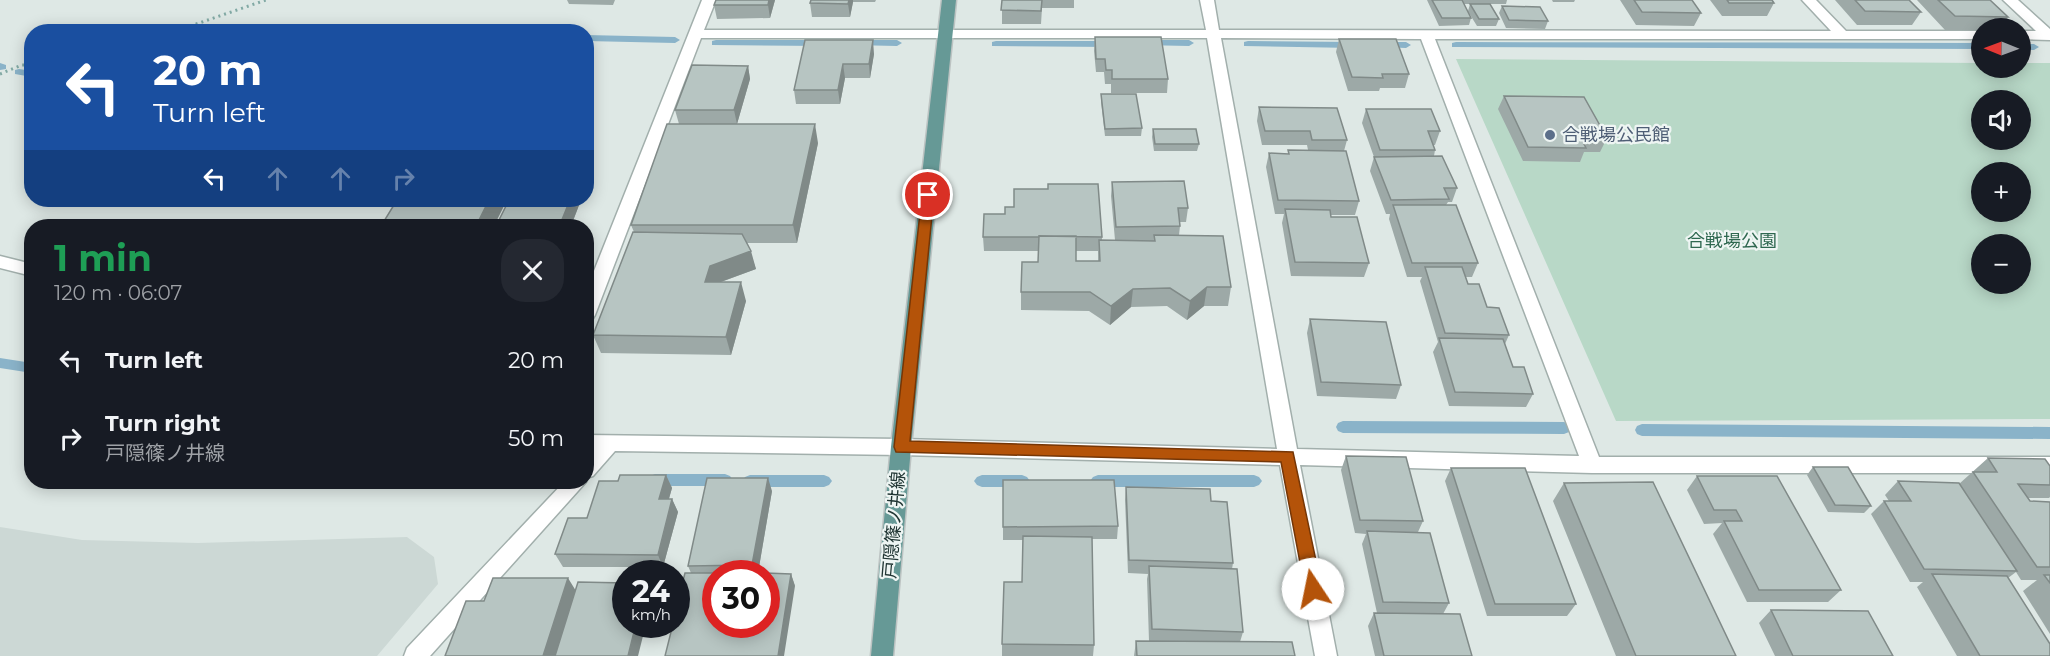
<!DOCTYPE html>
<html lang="en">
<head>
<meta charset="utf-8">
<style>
	body { margin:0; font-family:Montserrat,"Noto Sans JP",sans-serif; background:#242831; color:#f1f3f6; height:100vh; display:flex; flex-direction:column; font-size:22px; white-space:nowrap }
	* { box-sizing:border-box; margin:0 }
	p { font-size:20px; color:#9ea1a6 }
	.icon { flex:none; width:33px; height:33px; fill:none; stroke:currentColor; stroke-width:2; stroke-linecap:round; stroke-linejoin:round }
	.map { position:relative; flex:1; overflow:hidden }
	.details { position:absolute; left:24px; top:219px; width:570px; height:270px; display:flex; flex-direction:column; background:#171b24; border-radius:24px; box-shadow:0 3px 15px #0003 }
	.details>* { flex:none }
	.guide { position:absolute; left:24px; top:24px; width:570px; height:183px; border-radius:24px; box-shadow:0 3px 15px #0003; background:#1a4fa0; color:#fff; overflow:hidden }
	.needle { width:39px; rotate:271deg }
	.controls { position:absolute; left:1971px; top:18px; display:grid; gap:12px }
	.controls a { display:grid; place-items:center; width:60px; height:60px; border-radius:50%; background:#171b24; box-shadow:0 3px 15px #0003; font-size:30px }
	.speed { position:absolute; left:612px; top:560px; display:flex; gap:12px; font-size:30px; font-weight:700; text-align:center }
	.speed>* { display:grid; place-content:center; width:78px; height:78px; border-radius:50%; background:#171b24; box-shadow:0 3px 15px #0003; line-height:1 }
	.speed small { font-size:15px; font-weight:400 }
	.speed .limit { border:9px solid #d22; background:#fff; color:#111 }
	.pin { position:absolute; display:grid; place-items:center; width:51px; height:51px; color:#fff; margin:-26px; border:3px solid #fff; border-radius:50%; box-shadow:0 2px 6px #0007 }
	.me { position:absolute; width:66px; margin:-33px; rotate:349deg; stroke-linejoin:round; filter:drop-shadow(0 0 4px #0008) }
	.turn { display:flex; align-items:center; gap:21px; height:126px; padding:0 30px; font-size:27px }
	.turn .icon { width:78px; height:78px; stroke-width:2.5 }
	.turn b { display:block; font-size:42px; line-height:51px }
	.lanes { display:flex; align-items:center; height:57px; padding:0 30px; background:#0003; justify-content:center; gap:30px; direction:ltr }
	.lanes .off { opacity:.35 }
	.round { display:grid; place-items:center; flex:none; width:63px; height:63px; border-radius:24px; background:#242831 }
	.overview { display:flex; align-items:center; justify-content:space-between; height:102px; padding:0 30px }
	h1 { font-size:36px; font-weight:700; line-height:45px; color:#1e9e55 }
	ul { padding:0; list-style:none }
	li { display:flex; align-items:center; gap:18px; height:78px; padding:0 30px }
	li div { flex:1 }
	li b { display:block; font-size:22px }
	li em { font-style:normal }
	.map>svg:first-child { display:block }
	.built { fill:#ccd8d5 }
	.green { fill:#b8d8c7; fill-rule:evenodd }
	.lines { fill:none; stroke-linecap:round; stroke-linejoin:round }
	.stream { fill:#8ab3c9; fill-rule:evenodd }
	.street-casing { stroke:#a2afac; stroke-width:3 }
	.primary-casing { stroke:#bcc3c2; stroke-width:3 }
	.path { stroke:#81a9a4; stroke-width:3; stroke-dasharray:2 4; stroke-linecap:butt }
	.street { fill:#fff; fill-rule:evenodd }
	.primary { fill:#669996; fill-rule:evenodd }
	.wall { fill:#9da9a7; fill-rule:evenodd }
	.shaded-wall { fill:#808a88 }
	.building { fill:#b7c5c2; stroke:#808a88; stroke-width:1.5 }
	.route { fill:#b45309; stroke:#753606; stroke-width:1.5 }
	.service-dot { fill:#5c6f8a; stroke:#eef5f3; stroke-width:2 }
	.labels { text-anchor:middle; stroke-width:4.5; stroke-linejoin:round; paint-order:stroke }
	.service-label { font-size:18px; fill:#4e5e75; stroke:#eef5f3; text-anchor:start }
	.park-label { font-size:18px; fill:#2f6850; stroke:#eef5f3 }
	.street-label { font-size:18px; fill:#213634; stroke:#eef5f3 }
</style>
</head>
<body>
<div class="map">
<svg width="2050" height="656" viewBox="0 0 2050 656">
	<rect width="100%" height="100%" fill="#dee8e5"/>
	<path class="built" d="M0 527 82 540 198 543 407 537 434 557 438 584 377 656H0Z"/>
	<path class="green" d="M1456 59 1981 63 1982 68H2020L2021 63H2050V419L1616 421ZM1982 100H2020V140H1982ZM1982 172H2020V212H1982ZM1982 244H2020V284H1982Z"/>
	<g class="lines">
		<path class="stream" d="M586 35 675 37 680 40 675 43 586 41Z
			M716 40H822L827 43 822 46 712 45V41Z
			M856 40H897L902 43 897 46 852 45V41Z
			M1145 40H1189L1194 43 1189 46 1141 45V41Z
			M996 41H1111L1116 44 1111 47 992 46V42Z
			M1248 41 1354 42 1359 45 1354 48 1244 46V42Z
			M1382 42H1406L1411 45 1406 48 1378 47V43Z
			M1456 42 1982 43V49L1452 47V43Z
			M2020 44H2034L2039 47 2034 50H2020Z
			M0 63 6 65V69L0 70Z
			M19 69 32 71V77L15 74V70Z
			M0 358 32 363V373L0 368Z
			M1343 421 1564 422 1569 424 1571 428 1569 432 1564 434 1343 433 1338 431 1336 427 1338 423Z
			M1642 424 2050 427V439L1642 436 1637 434 1635 430 1637 426Z
			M655 474H725L730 476 733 480 730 484 725 486H655L650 484 647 480 650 476Z
			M750 475H824L829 477 832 481 829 485 824 487H750L745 485 742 481 745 477Z
			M982 475H1022L1027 477 1030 481 1027 485 1022 487H982L977 485 974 481 977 477Z
			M1098 475H1254L1259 477 1262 481 1259 485 1254 487H1098L1093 485 1090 481 1093 477Z"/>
		<g class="street-casing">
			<path id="street" d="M702 0H716L704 30H1206L1200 0H1214L1219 30 1831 31 1802 0H1816L1846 31H1982V39H1435L1599 457H2050V473H1592L1300 465 1337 656H1315L1280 465 901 455 615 451 593 476 586 478V456L591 451H586V435L901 439 1277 449 1207 38H701L595 315 592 320 586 321V291ZM1221 38 1421 39 1579 456 1297 449Z
				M2003 0H2018L2050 29V40L2020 39V31H2036Z
				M0 256 32 264V276L0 268Z
				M564 482H586L430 656H404L407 648Z"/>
		</g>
		<g class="primary-casing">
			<path id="primary" d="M942 0H956L911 447 893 656H871L891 447Z"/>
		</g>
		<path class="path" d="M173 32 266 0
			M0 74 22 65H32"/>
		<use href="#street" class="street"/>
		<use href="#primary" class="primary"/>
	</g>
	<path class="wall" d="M567 0H615L613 5 569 4Z
		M716 0H775L770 18 717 19 714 5Z
		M811 0H876L875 2H853L850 17H812L810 3Z
		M1002 0H1074V8H1042L1041 24H1002Z
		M1427 0H1507L1506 4H1490L1499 19 1496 26H1477L1469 13 1471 18 1469 25 1439 26ZM1464 4H1470L1468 11Z
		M1552 0H1575L1574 2H1553Z
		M1620 0H1692L1701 13 1694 26 1636 25Z
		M1710 0H1772L1774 3 1767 16H1722Z
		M1835 0H1909L1921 12 1912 25H1857Z
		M1917 0H1990L2008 17 1999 28H1982V30H1945Z
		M1502 6 1548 21 1545 29 1506 28 1499 13Z
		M1095 37 1168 79 1167 93H1111V84H1105L1104 72H1096L1094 51Z
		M1339 39 1409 74 1405 88H1380L1379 91H1348L1336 52Z
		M805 40 874 54 870 78H845L840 104H796L794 90Z
		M748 66 750 79 737 124H679L675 110Z
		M1101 94 1142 128 1141 136H1105L1101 102Z
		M1504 96 1607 138 1600 152H1584L1580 162 1523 161 1498 109Z
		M1259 107 1347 140 1344 151 1359 201 1355 215H1331V217L1369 263 1364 277 1291 276 1282 223 1284 214H1275L1266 167 1269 153 1288 154V150H1308L1307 145H1262L1257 121Z
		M1366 109 1440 131 1435 145H1433L1435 150 1434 156 1457 188 1452 202H1448L1446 205 1478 263 1472 277H1466L1468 284 1509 335 1505 344 1513 367 1533 394 1526 407 1449 406 1433 352 1438 342 1420 281 1422 277H1407L1389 219 1390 214H1386L1370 171 1374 157 1362 123Z
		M1153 129 1199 144 1197 151H1154L1152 137Z
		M818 143 797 243H747L756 269 721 282 746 301 731 355 601 353 593 335 634 232 631 225Z
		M1112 182 1188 208 1186 222H1180V226L1179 235 1231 287 1228 306H1204L1187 320 1167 306 1131 307 1110 325 1089 311 1021 310V292L1038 262 1039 251H984L983 237H1102V240H1115L1111 196ZM1076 251H1098V261H1076Z
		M581 200 571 226H500L498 222Z
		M1310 319 1401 385 1396 399 1317 396 1307 333Z
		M1346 456 1423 521 1418 532 1449 603 1443 614 1472 656H1375L1368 626 1374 613H1377L1362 544 1366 534 1355 533 1341 470Z
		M1988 458 2050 466V497L2049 498H2028L2030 501 2050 502V634L2023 591 2037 580H2021L2016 572 2008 578 2050 656H1957L1917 587 1923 582H1910L1871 514 1884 501H1889L1885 495 1898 481 1959 484Z
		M1813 467 1871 506 1864 513 1828 512 1807 475Z
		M1451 468 1576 604 1567 616H1487L1445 481Z
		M666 475 672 488 669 499H672L678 512 663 567H563L555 554 618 481Z
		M1697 476 1841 590 1828 602H1747L1713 534 1722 523 1704 524 1687 490Z
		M1003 480 1118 526 1117 539H1092L1094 645 1093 656H1002V644L1022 582 1023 540H1003Z
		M1564 483 1736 656H1616L1553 501Z
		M1126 487 1211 501 1233 563 1232 569 1243 632 1240 642 1295 656H1134L1136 641H1149L1147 579 1148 574 1128 573 1125 500Z
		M772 491 758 573H716L791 574 795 586 691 573 688 566Z
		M1771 610 1893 656H1775L1759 623Z"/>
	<path class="shaded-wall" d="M769 0H775L770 18 768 5Z
		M849 0H853V2L850 17 848 4Z
		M873 40 874 54 870 78 869 64Z
		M843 64 845 78 840 104 838 90Z
		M748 66 750 79 737 124 734 110Z
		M815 124 818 143 797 243 793 225Z
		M587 159 592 173 586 187Z
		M489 200H507L494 226H476Z
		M570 200H581L571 226H563L561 222Z
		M751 251 756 269 715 284 705 282 710 266Z
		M741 282 746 301 731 355 726 337Z
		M1207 287 1204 306 1187 320 1190 301Z
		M1133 289 1131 307 1110 325 1111 306Z
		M666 475 672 488 665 512 659 499Z
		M768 478 772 491 758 573H755L752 565Z
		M672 499 678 512 663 567 658 555Z
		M791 574 795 586 784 656H778Z
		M568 578 576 591 555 656H543Z
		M636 624H646L638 656H628Z"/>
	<path class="building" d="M716 0H769L768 5H714Z
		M811 0H849L848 4 810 3Z
		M1002 0H1042L1041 11 1001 10Z
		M1432 0H1462L1471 18H1442Z
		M1634 0H1692L1701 13 1642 12Z
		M1727 0H1772L1774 3H1729Z
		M1855 0H1909L1921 12 1865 11Z
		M1938 0H1990L2008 17 1955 16Z
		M1470 4H1490L1499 19H1479Z
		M1502 6 1540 7 1548 21 1509 20Z
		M1095 37H1161L1168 79H1112V70H1106L1105 59H1096Z
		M1339 39H1396L1409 74H1382L1383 78 1352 77Z
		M805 40H873L869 64H843L838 90H794Z
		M692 65 748 66 734 110H675Z
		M1101 94H1136L1142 128 1105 129Z
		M1504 96 1584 97 1607 138H1581L1586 148 1528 147Z
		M1259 107 1337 108 1347 140H1312L1310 131H1265Z
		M1366 109H1431L1440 131H1428L1435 150H1380Z
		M667 124H815L793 225H631Z
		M1153 129H1196L1199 144H1155Z
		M1288 150 1346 151 1359 201 1278 200 1269 153 1289 154Z
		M1442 156 1457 188H1444L1449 199 1391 200 1374 157Z
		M1184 181 1188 208H1178L1180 226 1116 227 1112 182Z
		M1048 184H1098L1102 237 1039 236V237H983L984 214H1005V207H1014V189H1048Z
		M397 200H489L476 226H381Z
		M509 200H570L561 222H498Z
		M1393 205H1456L1478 263H1412Z
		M1285 209 1330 210 1331 217H1357L1369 263 1295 262Z
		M633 232 742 234 751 251 710 266 705 282H741L726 337 593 335Z
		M1154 235 1223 236 1231 287H1207L1190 301 1170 288 1133 289 1111 306 1090 292H1021L1022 262H1038L1039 236H1076V261H1100L1099 240 1155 241Z
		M1425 267H1462L1468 284H1479L1487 307 1499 308 1509 335 1445 333Z
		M1310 319 1386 322 1401 385 1321 382Z
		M1439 338 1503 339 1513 367H1524L1533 394 1455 392Z
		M1346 456 1406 457 1423 521 1360 520Z
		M1988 458 2045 459 2050 466V485L2018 484 2030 501 2050 502V567H2037L1973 472H1997Z
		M1813 467H1848L1871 506 1835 505Z
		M1451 468H1525L1576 604H1495Z
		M620 475H666L659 499H672L658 555 555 554 568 518H587L599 481H618Z
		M1697 476H1777L1841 590H1759L1724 521H1742L1736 510H1714Z
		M707 478H768L752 565 688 566Z
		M1003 480H1114L1118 526 1003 527Z
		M1898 481 1959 483 2017 571 1924 569 1884 501H1911Z
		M1653 482 1736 656H1636L1564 483Z
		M1126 487 1210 489 1211 501 1227 502 1233 563 1129 560Z
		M1367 531 1430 533 1449 603 1383 602Z
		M1023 536 1092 537 1094 645 1002 644 1004 582H1022Z
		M1149 566 1237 569 1243 632 1152 629Z
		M685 573H716V624H766V573L791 574 778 656H665L673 624H676V608Z
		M1932 574 2007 576 2050 644V656H1980Z
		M2044 575H2050V583Z
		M493 578H568L543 656H445L466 601H484Z
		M578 582 626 583V624H636L628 656H555Z
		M1771 610 1868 611 1893 656H1793Z
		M1374 613 1460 614 1472 656H1384Z
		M1136 641 1292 642 1295 656H1137Z"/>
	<path class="route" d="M928 191 934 195 910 441 1293 452 1322 589 1319 594 1313 597 1307 594 1305 589 1281 462 896 452 894 447 922 195Z"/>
	<circle class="service-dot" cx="1550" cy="135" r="6"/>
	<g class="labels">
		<g class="service-label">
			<text x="1562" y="141">合戦場公民館</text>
		</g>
		<g class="park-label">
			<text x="1732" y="247">合戦場公園</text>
		</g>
		<g class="street-label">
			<text transform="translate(894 525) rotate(-85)" y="6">戸隠篠ノ井線</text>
		</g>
	</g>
</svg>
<div class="controls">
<a><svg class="needle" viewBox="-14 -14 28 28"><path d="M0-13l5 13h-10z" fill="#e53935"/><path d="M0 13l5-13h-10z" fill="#9ea1a6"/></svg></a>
<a><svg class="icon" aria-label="sound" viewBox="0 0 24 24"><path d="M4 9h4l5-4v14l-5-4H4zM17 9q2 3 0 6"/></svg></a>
<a>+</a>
<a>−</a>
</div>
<div class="speed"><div>24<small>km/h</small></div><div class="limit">30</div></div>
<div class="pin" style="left:928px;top:195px;background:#d93025"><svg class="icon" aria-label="arrive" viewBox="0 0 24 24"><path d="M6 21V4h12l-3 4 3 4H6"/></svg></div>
<svg class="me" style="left:1313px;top:589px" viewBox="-20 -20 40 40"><circle r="19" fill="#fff"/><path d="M0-13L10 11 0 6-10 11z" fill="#b45309"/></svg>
<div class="guide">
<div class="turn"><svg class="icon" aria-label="left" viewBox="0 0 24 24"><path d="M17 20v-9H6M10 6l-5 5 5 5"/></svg><div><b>20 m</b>Turn left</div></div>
<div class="lanes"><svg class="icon" aria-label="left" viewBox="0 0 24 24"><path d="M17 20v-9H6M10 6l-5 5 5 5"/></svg><svg class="icon off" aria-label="ahead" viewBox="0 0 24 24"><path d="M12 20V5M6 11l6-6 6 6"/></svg><svg class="icon off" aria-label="ahead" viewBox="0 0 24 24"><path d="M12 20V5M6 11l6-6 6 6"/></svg><svg class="icon off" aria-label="right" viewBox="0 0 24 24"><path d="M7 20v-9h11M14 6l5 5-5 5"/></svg></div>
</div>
<section class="details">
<div class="overview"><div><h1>1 min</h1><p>120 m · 06:07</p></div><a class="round"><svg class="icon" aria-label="close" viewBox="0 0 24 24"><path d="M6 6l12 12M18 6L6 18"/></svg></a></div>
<ul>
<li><svg class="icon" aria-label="left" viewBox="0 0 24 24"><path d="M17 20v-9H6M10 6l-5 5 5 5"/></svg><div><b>Turn left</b></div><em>20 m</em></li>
<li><svg class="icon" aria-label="right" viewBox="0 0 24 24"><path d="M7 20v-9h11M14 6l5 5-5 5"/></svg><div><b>Turn right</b><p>戸隠篠ノ井線</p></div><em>50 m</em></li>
</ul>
</section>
</div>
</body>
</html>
